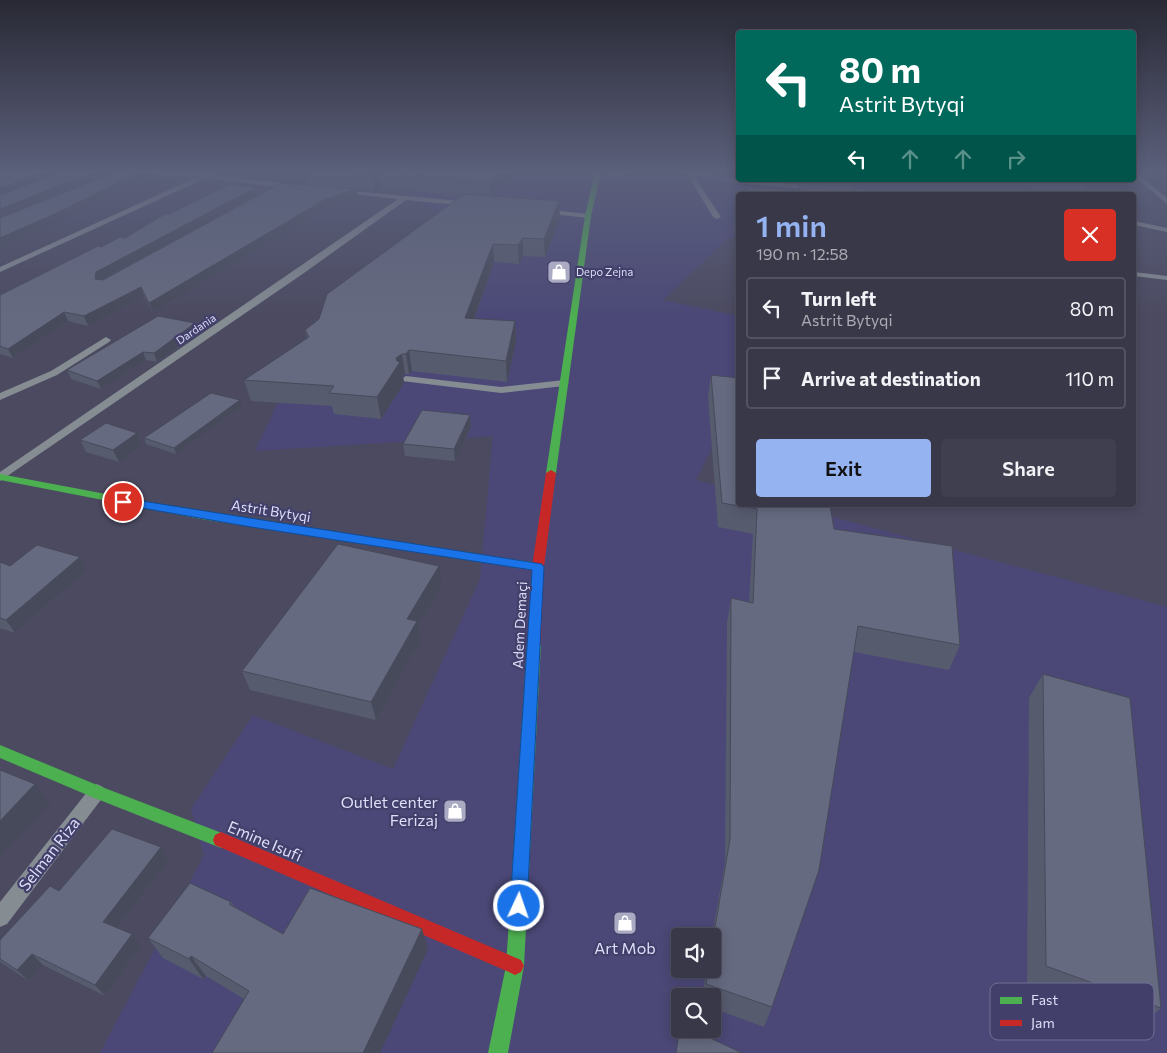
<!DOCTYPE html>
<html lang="en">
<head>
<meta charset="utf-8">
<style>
	body { margin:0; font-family:Commissioner,sans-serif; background:#3f3f50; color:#f1f3f6; height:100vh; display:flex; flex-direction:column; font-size:19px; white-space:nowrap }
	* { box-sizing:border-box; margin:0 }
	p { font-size:16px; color:#abacb4 }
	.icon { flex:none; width:28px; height:28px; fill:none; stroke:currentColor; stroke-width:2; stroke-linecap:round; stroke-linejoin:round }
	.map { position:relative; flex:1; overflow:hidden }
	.side { position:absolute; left:736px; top:192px; width:400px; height:315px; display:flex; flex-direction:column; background:#383849; border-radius:5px; box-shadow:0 2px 12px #0003,0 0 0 1px #525261 }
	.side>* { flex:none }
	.guide { position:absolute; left:736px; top:30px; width:400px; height:152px; border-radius:5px; box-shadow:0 2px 12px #0003,0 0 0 1px #525261; background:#00695c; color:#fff; overflow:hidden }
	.tools { position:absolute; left:671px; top:928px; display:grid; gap:10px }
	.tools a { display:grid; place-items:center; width:50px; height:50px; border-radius:5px; background:#383849; box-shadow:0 2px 12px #0003,0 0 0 1px #525261; font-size:25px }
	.pin { position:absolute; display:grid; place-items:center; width:42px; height:42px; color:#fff; margin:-21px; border:2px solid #fff; border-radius:50%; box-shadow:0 1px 5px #0007 }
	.me { position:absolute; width:55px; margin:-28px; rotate:3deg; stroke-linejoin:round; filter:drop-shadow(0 0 4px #0008) }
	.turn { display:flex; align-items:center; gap:18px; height:105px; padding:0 20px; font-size:22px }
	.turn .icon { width:65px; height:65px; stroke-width:2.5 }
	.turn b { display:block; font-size:35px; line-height:42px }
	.lanes { display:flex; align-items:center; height:48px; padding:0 20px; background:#0003; justify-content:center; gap:25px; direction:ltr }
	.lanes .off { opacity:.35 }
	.round { display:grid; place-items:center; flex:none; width:52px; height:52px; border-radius:5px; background:#3f3f50 }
	.headline { display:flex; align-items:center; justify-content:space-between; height:85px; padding:0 20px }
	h1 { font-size:30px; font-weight:600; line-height:38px; color:#95b2f1 }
	.primary-button { display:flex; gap:10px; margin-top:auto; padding:10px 20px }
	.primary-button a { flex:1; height:58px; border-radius:5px; background:#95b2f1; color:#111; font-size:20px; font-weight:600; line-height:58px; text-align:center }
	.primary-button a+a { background:#3f3f50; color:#f1f3f6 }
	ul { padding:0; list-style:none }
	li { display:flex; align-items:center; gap:15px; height:62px; margin:0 10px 8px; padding:0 10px; border:2px solid #525261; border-radius:5px }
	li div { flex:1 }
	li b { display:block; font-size:19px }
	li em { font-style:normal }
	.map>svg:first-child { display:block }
	.built { fill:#4b4877; fill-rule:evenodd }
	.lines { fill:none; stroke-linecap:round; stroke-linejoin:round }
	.lane { fill:#858c92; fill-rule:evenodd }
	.street { fill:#858c92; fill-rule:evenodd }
	.fast { fill:#4caf50; fill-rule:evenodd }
	.jam { fill:#c62828; fill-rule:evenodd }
	.wall { fill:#575b6e }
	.shaded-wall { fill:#474a5a }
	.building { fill:#656a80; stroke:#474a5a }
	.route { fill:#1a73e8; stroke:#114b97 }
	.labels { text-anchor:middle; stroke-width:4.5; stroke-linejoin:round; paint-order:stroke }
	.far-poi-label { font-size:11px; fill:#dddef8; stroke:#42406b; text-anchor:start }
	.far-street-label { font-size:11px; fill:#dddef8; stroke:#42406b }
	.street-label { font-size:14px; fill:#dddef8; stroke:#42406b }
	.near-poi-label { font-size:16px; fill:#dddef8; stroke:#42406b; text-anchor:end }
	.near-street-label { font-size:16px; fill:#dddef8; stroke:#42406b }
	.key { fill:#42406b; stroke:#706f95; stroke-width:1 }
	.key-label { font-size:14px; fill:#dddef8 }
</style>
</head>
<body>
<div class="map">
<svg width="1167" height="1053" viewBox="0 0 1167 1053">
	<rect width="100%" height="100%" fill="#4b4a61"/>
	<path class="built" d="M428 171H739V180H911L919 195H739V238L730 237 663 300 739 316V393L696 480 739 492V505H788L1167 607V1053H100L204 855 191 809 253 715 393 769 480 579 493 436 255 451 318 318 443 219 407 188ZM680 936H712V969H680ZM680 996H712V1029H680Z"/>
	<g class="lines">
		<path class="lane" d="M628 171H640L597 180 594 178Z
			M674 171H687L739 180 816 186 819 188 816 190 748 184 694 176 721 217 717 219 713 217 687 174Z
			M1134 171 1167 198V204L1134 176Z
			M838 187 887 193 890 195H870L836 190 835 189Z
			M1134 221 1167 228V232L1134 225Z
			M1134 272 1167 276V280L1134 276Z
			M406 376 501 387 564 380 569 383 564 386 501 393 402 381 401 379Z"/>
		<path class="street" d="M123 171 205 174 295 185 298 187 295 189 206 178 0 272V267L197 177 126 173Z
			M343 190 469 202 472 204 469 206 406 200 304 273 0 481V472L398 199 341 193 340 192Z
			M541 209 588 214 592 216 588 218 544 213H541Z
			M106 337 111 340 109 342 57 375 0 400V393L51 371Z
			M97 784 103 787 106 792 103 797 7 924 0 927V902L91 787Z"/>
		<path class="fast" d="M595 171H601L591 216 556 473 551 476 546 473 585 216Z
			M0 474 201 512 538 563 544 567 538 571 201 519 0 480Z
			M534 639 539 640 541 644 524 966 508 1053H488L506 966 527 644 529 640Z
			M0 745 102 787 227 835 229 840 227 845 221 848 92 797 0 758Z"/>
		<path class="jam" d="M551 470 556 473 544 567 541 644 539 648 534 649 529 648 527 644 532 567 546 473Z
			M221 832 521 960 524 966 521 972 515 975 509 972 215 845 213 840 215 835Z"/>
	</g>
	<path class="wall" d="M305 171H517L493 196 560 218 545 257 523 256 519 264 494 262 474 319 515 321 516 341 507 382 412 371 409 374H405L403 376 404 383 381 419 334 414 332 406 251 401 244 380 307 338 305 330 462 196 382 188 374 191 357 189 358 197 326 208 153 312 144 296 88 326 68 321 13 358 0 354V295L101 247 125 238 168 215 255 188 257 196 102 280 350 189 308 185Z
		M799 180H887L886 184 855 182 854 187 798 191 800 183H799Z
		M1025 180H1085L1087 182 1082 195 1039 194Z
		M739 211V231H734L735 221Z
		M195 323 198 331 157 362 146 360 101 389 71 379 67 370Z
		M711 375 834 529 960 645 949 670 854 652 772 1007 764 1027 712 1008V996H702L707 969H712V936L725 862 727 623 731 598 749 603 753 534 718 527 708 397Z
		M242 406 176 454 146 444 144 438Z
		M470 415 471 427 455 461 405 456 403 444Z
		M137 433 143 445 119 462 86 452 80 440Z
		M80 557 87 570 15 633 0 628V562L10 566Z
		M442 585 418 626 421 640 376 720 250 690 242 671Z
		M1043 674 1161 1008 1138 1028 1027 987 1029 698Z
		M161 847 169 860 117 928 132 934 142 945 105 996 43 965 29 981 0 962V940L59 891Z
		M231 902 234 906 283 934 428 949 244 999 206 976 203 979 163 958 148 938Z"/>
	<path class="shaded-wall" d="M47 171H67L0 196V188Z
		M97 171H115L0 217V209Z
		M141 171H144L146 176 62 219 0 246V238Z
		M380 171 382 188 374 191 372 174Z
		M500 171H517L490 199 489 182Z
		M255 188 257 196 99 281 95 279 96 272Z
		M357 189 358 197 326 208 153 312 149 303 324 200Z
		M559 201 560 218 545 257 544 239Z
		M523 238V256L519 264 518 245Z
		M493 244 494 262 467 338 465 318Z
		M141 287 144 296 88 326 84 316Z
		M64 312 68 321 13 358 8 349Z
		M515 321 516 341 507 382 506 361Z
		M195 323 198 331 157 362 154 353Z
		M409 350 412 371 409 374 406 354Z
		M143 352 146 360 101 389 97 381Z
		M402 354 405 374 403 376 404 383 381 419 377 397 396 358Z
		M240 400 242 406 176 454 174 448Z
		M470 415 471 427 455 461 454 449Z
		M137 433 143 445 119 462 113 450Z
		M80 557 87 570 15 633 6 620Z
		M439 566 442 585 418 626 421 640 376 720 371 702 407 619Z
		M35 784 50 803 0 856V821Z
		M161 847 169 860 113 933 103 922Z
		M422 929 428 949 380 1053H363Z
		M132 934 142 945 105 996 95 985Z
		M32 954 43 965 29 981 17 970Z
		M191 956 206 976 203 979 189 959Z"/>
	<path class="building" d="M0 171H47L0 188Z
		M66 171H97L0 209V195Z
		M119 171H141L59 212 0 238V218Z
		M334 171H500L489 182 380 171 372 174Z
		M1042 180H1085L1087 182 1043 181Z
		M281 183 357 189 324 200 149 303 141 287 84 316 64 312 8 349 0 346V295L98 246 101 247 120 237 125 238 165 214 168 215 229 184 255 188 96 272 95 279 103 280Z
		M800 183 855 187V195H744L747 187 799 191Z
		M464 194 559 201 544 239 523 238 518 245 493 244 465 318 515 321 506 361 409 350 406 354H402L396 358 397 361 400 362 377 397 329 393 334 386 244 380 309 337 305 330 319 319 327 294Z
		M739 211V221H735Z
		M158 316 195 323 154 353 143 352 97 381 67 370Z
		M711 375 739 378V505H830L834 529 952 546 960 645 858 626 819 870 772 1007 706 984 709 969H712V945L730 839 731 598 753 603 757 509 722 503Z
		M211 393 240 400 174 448 144 438Z
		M422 410 470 415 454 449 403 444Z
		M106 423 137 433 113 450 80 440Z
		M338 544 439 566 407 619 417 621 371 702 242 671Z
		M37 545 80 557 6 620 0 618V562L10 566Z
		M1043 674 1130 698 1161 1008 1046 966Z
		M0 770 35 784 0 821Z
		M112 829 161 847 103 922 132 934 95 985 32 954 17 970 0 959V940L50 886 59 891Z
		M190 883 231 902 229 904 283 934 310 888 422 929 363 1053H212L249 991 191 956 189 959 148 938Z
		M680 1027V1029H691L742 1053H676Z"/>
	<linearGradient id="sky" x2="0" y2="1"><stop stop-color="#292935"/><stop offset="0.54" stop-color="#5b607b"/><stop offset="1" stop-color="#5b607b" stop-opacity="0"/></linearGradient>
	<rect width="1167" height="318" fill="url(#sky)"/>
	<path class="route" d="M123 498 542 564 544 567 527 906 525 912 519 915 513 912 510 906 532 570 251 527 119 504 118 502Z"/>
	<defs>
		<g id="shop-square" transform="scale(1.25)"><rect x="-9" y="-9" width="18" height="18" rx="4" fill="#aaaac3" stroke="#42406b"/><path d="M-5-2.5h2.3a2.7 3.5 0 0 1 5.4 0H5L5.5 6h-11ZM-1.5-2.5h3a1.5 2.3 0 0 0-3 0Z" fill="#fff"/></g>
	</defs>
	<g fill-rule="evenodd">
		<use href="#shop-square" x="559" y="272"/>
		<use href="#shop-square" x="455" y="811"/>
		<use href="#shop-square" x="625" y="923"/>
	</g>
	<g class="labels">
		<g class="far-poi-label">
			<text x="576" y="276">Depo Zejna</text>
		</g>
		<g class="far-street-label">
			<text transform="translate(196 329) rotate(-34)" y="4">Dardania</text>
		</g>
		<g class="street-label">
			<text transform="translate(271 511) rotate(9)" y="5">Astrit Bytyqi</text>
			<text transform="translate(520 625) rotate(-87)" y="5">Adem Demaçi</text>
		</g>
		<g class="near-poi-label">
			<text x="438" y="808">Outlet center<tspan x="438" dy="18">Ferizaj</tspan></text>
			<text x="625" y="954" text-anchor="middle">Art Mob</text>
		</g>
		<g class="near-street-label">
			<text transform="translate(265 841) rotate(23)" y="6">Emine Isufi</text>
			<text transform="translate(49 854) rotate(-52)" y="6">Selman Riza</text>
		</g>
	</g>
	<rect x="990" y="983" width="164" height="57" rx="8" class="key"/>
	<rect x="1000" y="997" width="22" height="7" fill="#4caf50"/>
	<rect x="1000" y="1020" width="22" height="6" fill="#c62828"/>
	<g class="key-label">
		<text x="1031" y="1005">Fast</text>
		<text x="1031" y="1028">Jam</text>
	</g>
</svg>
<div class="tools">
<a><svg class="icon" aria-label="sound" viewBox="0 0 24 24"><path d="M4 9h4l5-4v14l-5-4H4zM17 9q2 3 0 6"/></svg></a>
<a><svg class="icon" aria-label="search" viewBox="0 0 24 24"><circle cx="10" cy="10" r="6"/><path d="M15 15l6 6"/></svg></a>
</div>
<div class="pin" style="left:123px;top:502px;background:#d93025"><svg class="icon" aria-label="arrive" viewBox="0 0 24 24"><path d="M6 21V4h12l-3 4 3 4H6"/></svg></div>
<svg class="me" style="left:519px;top:906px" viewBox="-20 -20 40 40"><circle r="17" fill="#1a73e8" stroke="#fff" stroke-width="3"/><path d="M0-11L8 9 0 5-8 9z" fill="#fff"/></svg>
<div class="guide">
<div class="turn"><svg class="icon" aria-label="left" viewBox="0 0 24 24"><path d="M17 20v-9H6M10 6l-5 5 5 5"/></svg><div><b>80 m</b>Astrit Bytyqi</div></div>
<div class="lanes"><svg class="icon" aria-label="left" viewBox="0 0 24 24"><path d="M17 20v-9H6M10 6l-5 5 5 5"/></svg><svg class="icon off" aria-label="ahead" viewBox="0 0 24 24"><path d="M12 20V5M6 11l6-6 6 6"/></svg><svg class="icon off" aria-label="ahead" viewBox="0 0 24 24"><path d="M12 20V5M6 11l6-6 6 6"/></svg><svg class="icon off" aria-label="right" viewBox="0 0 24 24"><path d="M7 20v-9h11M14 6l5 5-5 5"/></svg></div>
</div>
<section class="side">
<div class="headline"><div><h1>1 min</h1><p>190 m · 12:58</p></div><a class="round" style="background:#d93025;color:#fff"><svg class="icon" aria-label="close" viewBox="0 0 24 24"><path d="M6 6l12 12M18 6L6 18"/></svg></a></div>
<ul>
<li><svg class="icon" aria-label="left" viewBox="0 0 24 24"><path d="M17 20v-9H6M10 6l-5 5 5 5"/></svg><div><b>Turn left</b><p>Astrit Bytyqi</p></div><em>80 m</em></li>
<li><svg class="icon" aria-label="arrive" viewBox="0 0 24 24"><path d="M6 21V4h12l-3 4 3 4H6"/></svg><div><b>Arrive at destination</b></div><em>110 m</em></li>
</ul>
<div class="primary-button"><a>Exit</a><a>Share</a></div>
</section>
</div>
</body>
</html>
